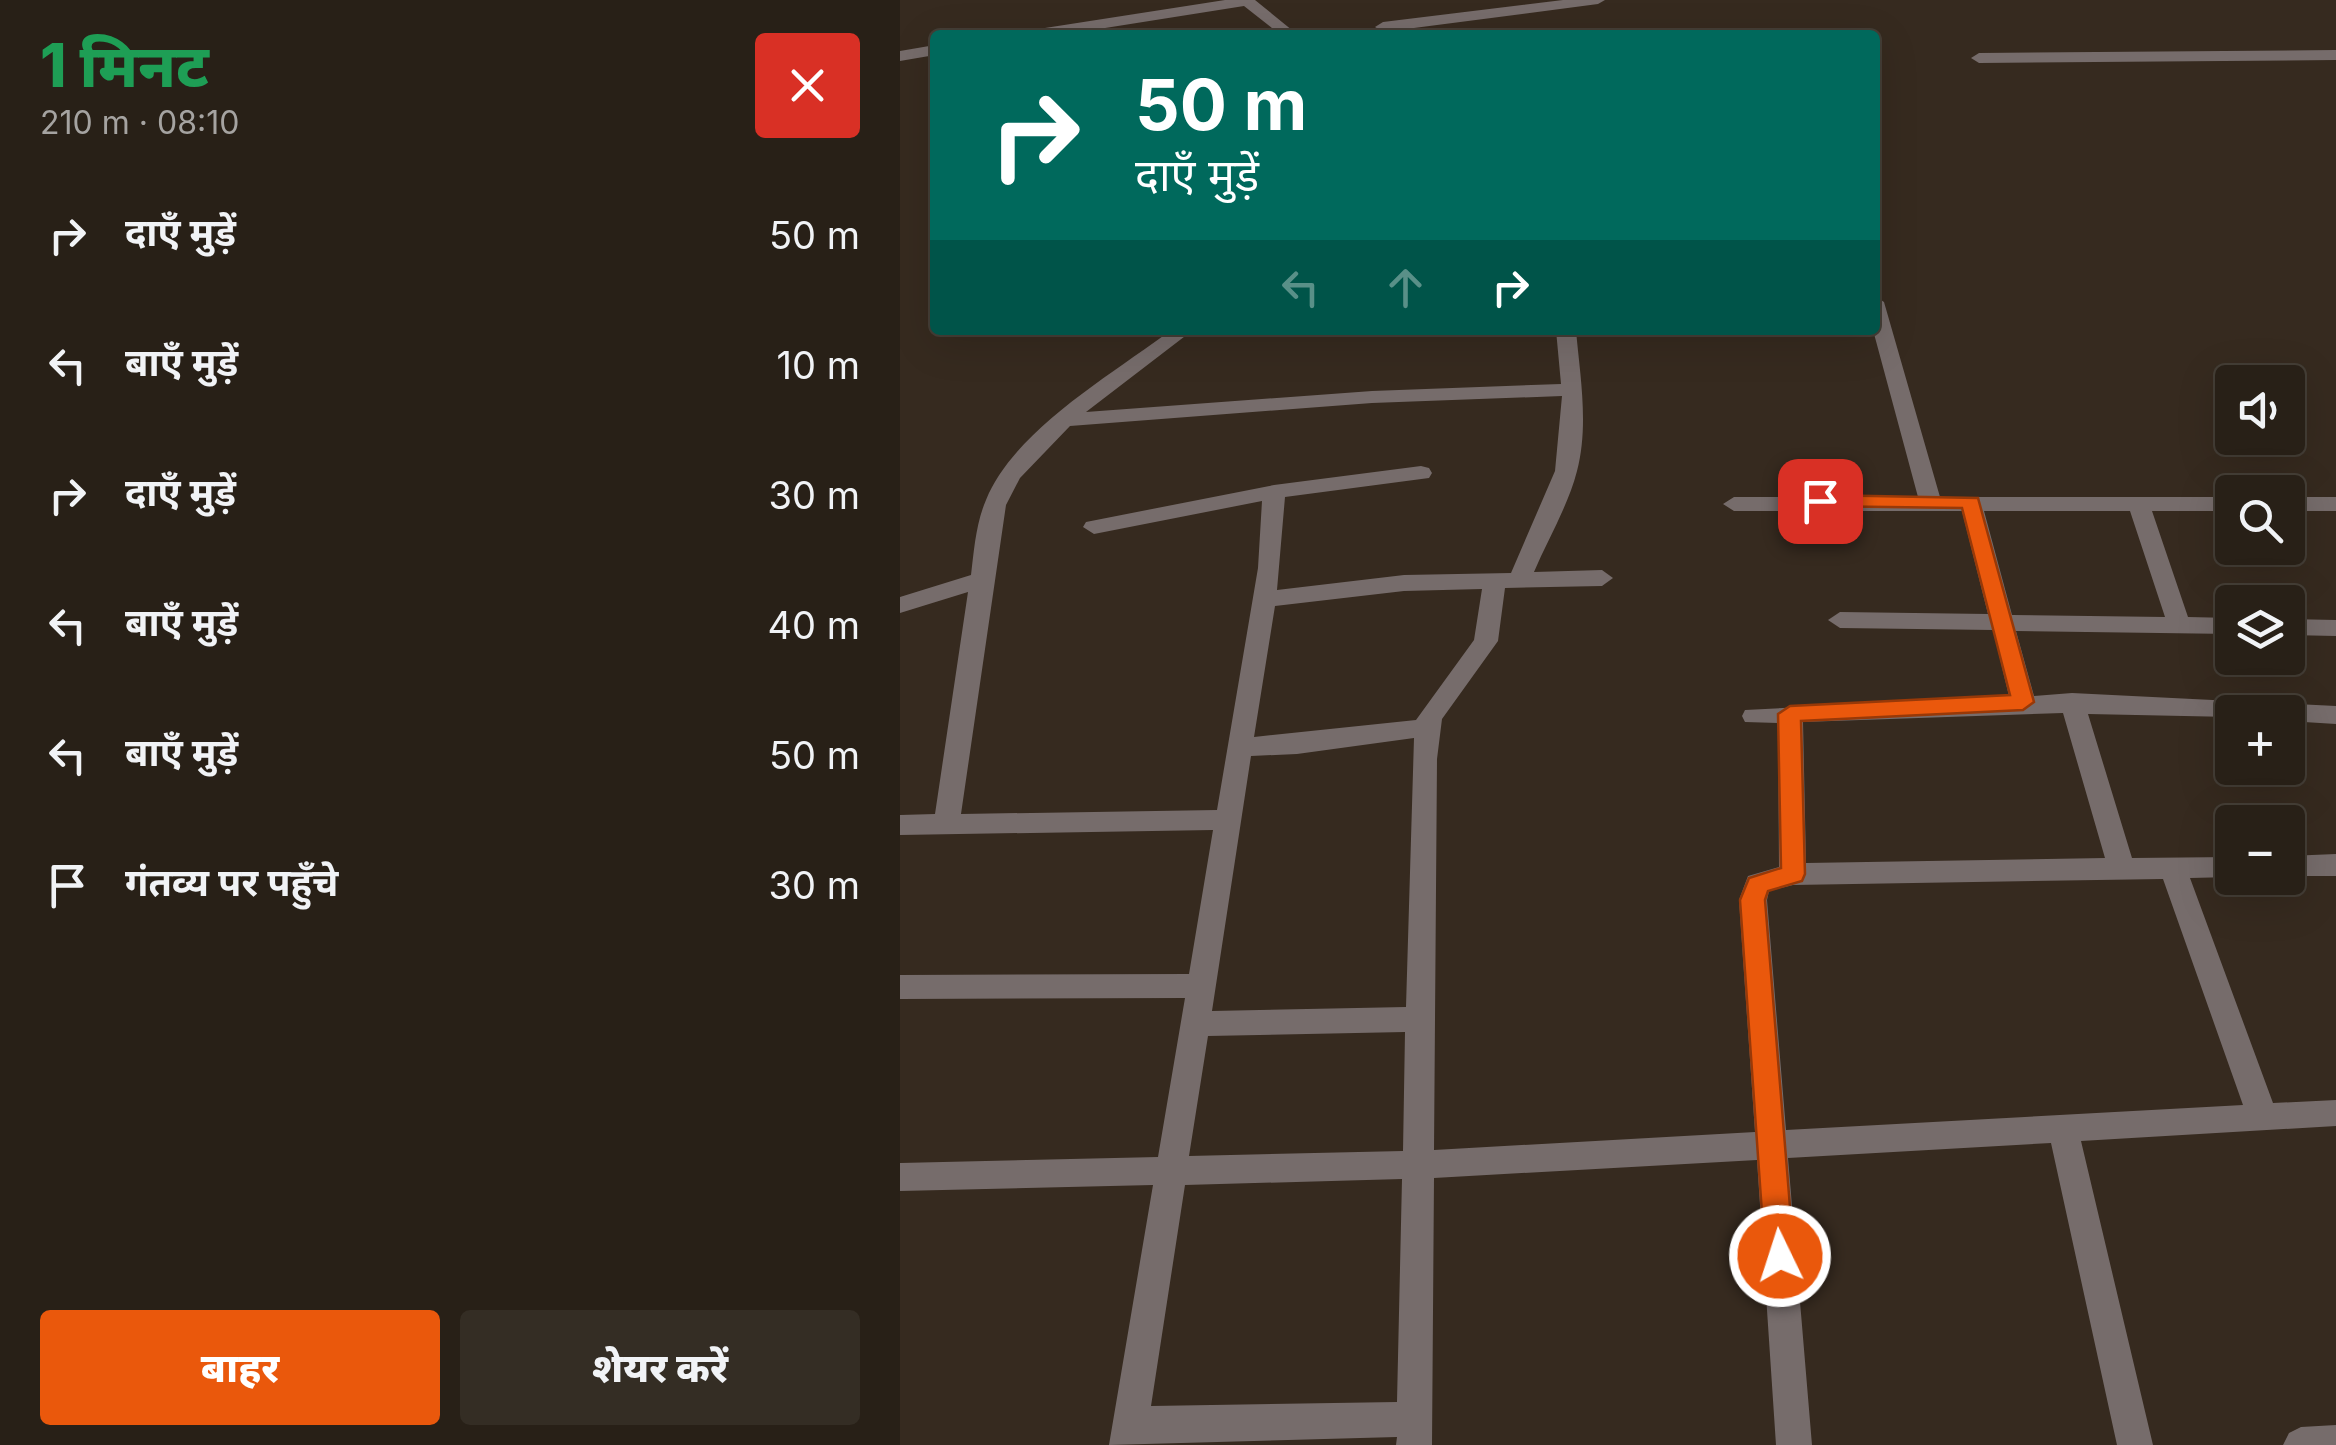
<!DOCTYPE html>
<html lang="hi">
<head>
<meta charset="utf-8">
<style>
	body { margin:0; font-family:Inter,"Noto Sans Devanagari",sans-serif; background:#342d24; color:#f1f3f6; height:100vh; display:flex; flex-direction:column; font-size:38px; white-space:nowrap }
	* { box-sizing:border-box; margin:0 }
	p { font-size:32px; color:#a5a3a1 }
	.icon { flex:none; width:55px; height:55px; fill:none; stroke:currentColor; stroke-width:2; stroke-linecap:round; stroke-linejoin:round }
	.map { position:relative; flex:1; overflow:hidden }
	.side { display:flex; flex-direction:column; background:#282017; width:900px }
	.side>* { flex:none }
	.guide { position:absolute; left:30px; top:30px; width:950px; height:305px; border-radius:10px; box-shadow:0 10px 40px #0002,0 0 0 2px #443e36; background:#00695c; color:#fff; overflow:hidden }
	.fabs { position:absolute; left:1315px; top:365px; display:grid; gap:20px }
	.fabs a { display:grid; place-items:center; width:90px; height:90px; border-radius:10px; background:#282017; box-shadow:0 10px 40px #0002,0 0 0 2px #443e36; font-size:50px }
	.pin { position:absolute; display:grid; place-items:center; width:85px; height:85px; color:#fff; margin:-42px; border-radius:20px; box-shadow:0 5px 15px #0006 }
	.me { position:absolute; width:110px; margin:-55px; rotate:356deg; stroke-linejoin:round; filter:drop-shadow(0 0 8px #0008) }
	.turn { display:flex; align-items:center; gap:35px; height:210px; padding:0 40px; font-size:45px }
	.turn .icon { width:130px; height:130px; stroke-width:2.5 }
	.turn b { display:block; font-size:70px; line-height:85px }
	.lanes { display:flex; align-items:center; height:95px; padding:0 40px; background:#0003; justify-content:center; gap:50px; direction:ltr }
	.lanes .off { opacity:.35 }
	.round { display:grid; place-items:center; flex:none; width:105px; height:105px; border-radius:10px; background:#342d24 }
	.overview { display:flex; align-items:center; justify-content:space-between; height:170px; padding:0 40px }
	h1 { font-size:60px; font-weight:800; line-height:75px; color:#1e9e55 }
	.button { display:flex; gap:20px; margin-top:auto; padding:20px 40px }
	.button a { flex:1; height:115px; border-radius:10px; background:#ea580c; color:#fff; font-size:40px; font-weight:800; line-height:115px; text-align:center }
	.button a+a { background:#342d24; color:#f1f3f6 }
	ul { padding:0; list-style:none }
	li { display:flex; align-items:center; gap:30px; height:130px; padding:0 40px }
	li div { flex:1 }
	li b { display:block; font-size:38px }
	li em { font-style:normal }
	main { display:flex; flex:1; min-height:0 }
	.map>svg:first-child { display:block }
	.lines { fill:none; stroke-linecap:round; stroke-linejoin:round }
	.minor { fill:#766c6b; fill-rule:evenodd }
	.route { fill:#ea580c; stroke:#983908; stroke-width:2.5 }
</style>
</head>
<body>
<main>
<section class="side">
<div class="overview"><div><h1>1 मिनट</h1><p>210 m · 08:10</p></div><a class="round" style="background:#d93025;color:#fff"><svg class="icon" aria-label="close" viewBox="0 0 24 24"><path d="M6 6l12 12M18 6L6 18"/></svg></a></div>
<ul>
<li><svg class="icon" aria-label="right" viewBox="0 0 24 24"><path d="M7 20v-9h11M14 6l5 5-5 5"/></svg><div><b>दाएँ मुड़ें</b></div><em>50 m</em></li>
<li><svg class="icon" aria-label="left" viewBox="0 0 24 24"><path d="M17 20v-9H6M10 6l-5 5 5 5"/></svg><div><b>बाएँ मुड़ें</b></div><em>10 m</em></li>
<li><svg class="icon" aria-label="right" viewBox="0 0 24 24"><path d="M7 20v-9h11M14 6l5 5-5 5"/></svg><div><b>दाएँ मुड़ें</b></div><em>30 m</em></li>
<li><svg class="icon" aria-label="left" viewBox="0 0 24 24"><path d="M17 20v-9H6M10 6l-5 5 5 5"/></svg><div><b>बाएँ मुड़ें</b></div><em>40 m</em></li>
<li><svg class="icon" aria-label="left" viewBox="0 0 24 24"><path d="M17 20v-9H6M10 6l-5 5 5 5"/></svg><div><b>बाएँ मुड़ें</b></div><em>50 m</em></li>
<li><svg class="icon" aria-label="arrive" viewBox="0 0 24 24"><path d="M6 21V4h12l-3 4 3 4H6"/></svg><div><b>गंतव्य पर पहुँचे</b></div><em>30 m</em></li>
</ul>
<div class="button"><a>बाहर</a><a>शेयर करें</a></div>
</section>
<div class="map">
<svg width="1436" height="1445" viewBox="0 0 1436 1445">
	<rect width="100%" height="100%" fill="#362a1f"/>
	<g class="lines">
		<path class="minor" d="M325 0H355L398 35H381L344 6 161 35H124L132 30Z
			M663 0H705L698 4 483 32 475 27 483 22Z
			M35 45V55L0 61V51Z
			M1436 50V60L1079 63 1071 58 1079 53Z
			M975 296 984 302 1040 497H1332V511H1252L1288 617 1332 618V634L1116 631 1134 696 1172 693 1436 706V724L1388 721V712H1332V717L1188 714 1232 858 1332 857V877L1290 878 1373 1103 1436 1100V1126L1181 1141 1253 1445H1217L1151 1143 888 1158 912 1445H876L857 1160 534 1178 532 1445H496L497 1437 209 1445 253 1185 0 1191V1163L258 1157 285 998 0 999V975L289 974 313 830 0 835V815L35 814 68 592 0 613V597L71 575C74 550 76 523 86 500 114 430 213 374 271 330H293L186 412 472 391 661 384 656 330H676C680 376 689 425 677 471 668 506 648 539 634 572L702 570 713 578 702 586 605 588 598 641 542 719 537 759 534 1150 855 1132 839 900 848 876 879 867 878 723 845 722 842 716 845 710 1109 696 1093 630 940 628 928 620 940 612 1088 614 1062 511H834L823 504 834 497H1018L973 330ZM662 396 655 471 611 573 504 575 377 590 385 497 529 478 532 473 529 468 521 466 374 485 186 522 183 527 194 534 362 501 358 568 317 810 61 814 106 505 120 478 170 426 472 403ZM1084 511H1230L1265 617 1112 615ZM582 589 574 640 516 720 354 737 375 606 504 591ZM1163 713 1205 858 906 863 903 722ZM514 738 506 1007 312 1011 351 756 397 754ZM1263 879 1343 1105 886 1130 867 900 869 891 893 885ZM505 1032 503 1151 289 1156 308 1036ZM502 1179 497 1402 251 1406 285 1185Z
			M1388 497H1436V511H1388Z
			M1388 619 1436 620V636L1388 635Z
			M1436 854V876H1388V856Z
			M1436 1425V1445H1383L1389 1433 1401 1427Z"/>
	</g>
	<path class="route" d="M920 495 1078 498 1134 702 1123 710 901 721 905 874 902 881 868 891 865 900 894 1256 890 1266 880 1270 869 1266 865 1256 840 900 849 878 881 868 878 714 890 706 1110 695 1062 508 912 506 910 501Z"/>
</svg>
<div class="fabs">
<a><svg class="icon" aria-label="sound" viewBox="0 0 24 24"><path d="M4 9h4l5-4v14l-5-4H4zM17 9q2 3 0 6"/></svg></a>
<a><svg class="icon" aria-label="search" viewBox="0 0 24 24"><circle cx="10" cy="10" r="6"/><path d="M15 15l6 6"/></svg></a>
<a><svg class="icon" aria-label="layers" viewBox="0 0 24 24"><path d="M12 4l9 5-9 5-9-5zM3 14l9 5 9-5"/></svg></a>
<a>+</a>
<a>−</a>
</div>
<div class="pin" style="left:920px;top:501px;background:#d93025"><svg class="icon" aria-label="arrive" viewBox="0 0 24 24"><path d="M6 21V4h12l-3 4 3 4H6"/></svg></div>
<svg class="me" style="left:880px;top:1256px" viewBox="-20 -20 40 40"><circle r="17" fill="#ea580c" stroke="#fff" stroke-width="3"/><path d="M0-11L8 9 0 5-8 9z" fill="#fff"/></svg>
<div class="guide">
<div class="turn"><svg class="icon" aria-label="right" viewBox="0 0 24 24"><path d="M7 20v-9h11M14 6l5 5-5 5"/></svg><div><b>50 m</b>दाएँ मुड़ें</div></div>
<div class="lanes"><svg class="icon off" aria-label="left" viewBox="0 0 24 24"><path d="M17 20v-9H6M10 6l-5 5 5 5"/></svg><svg class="icon off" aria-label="ahead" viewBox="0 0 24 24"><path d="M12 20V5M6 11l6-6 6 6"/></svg><svg class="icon" aria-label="right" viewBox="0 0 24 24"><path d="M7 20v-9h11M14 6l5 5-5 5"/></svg></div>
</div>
</div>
</main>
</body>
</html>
